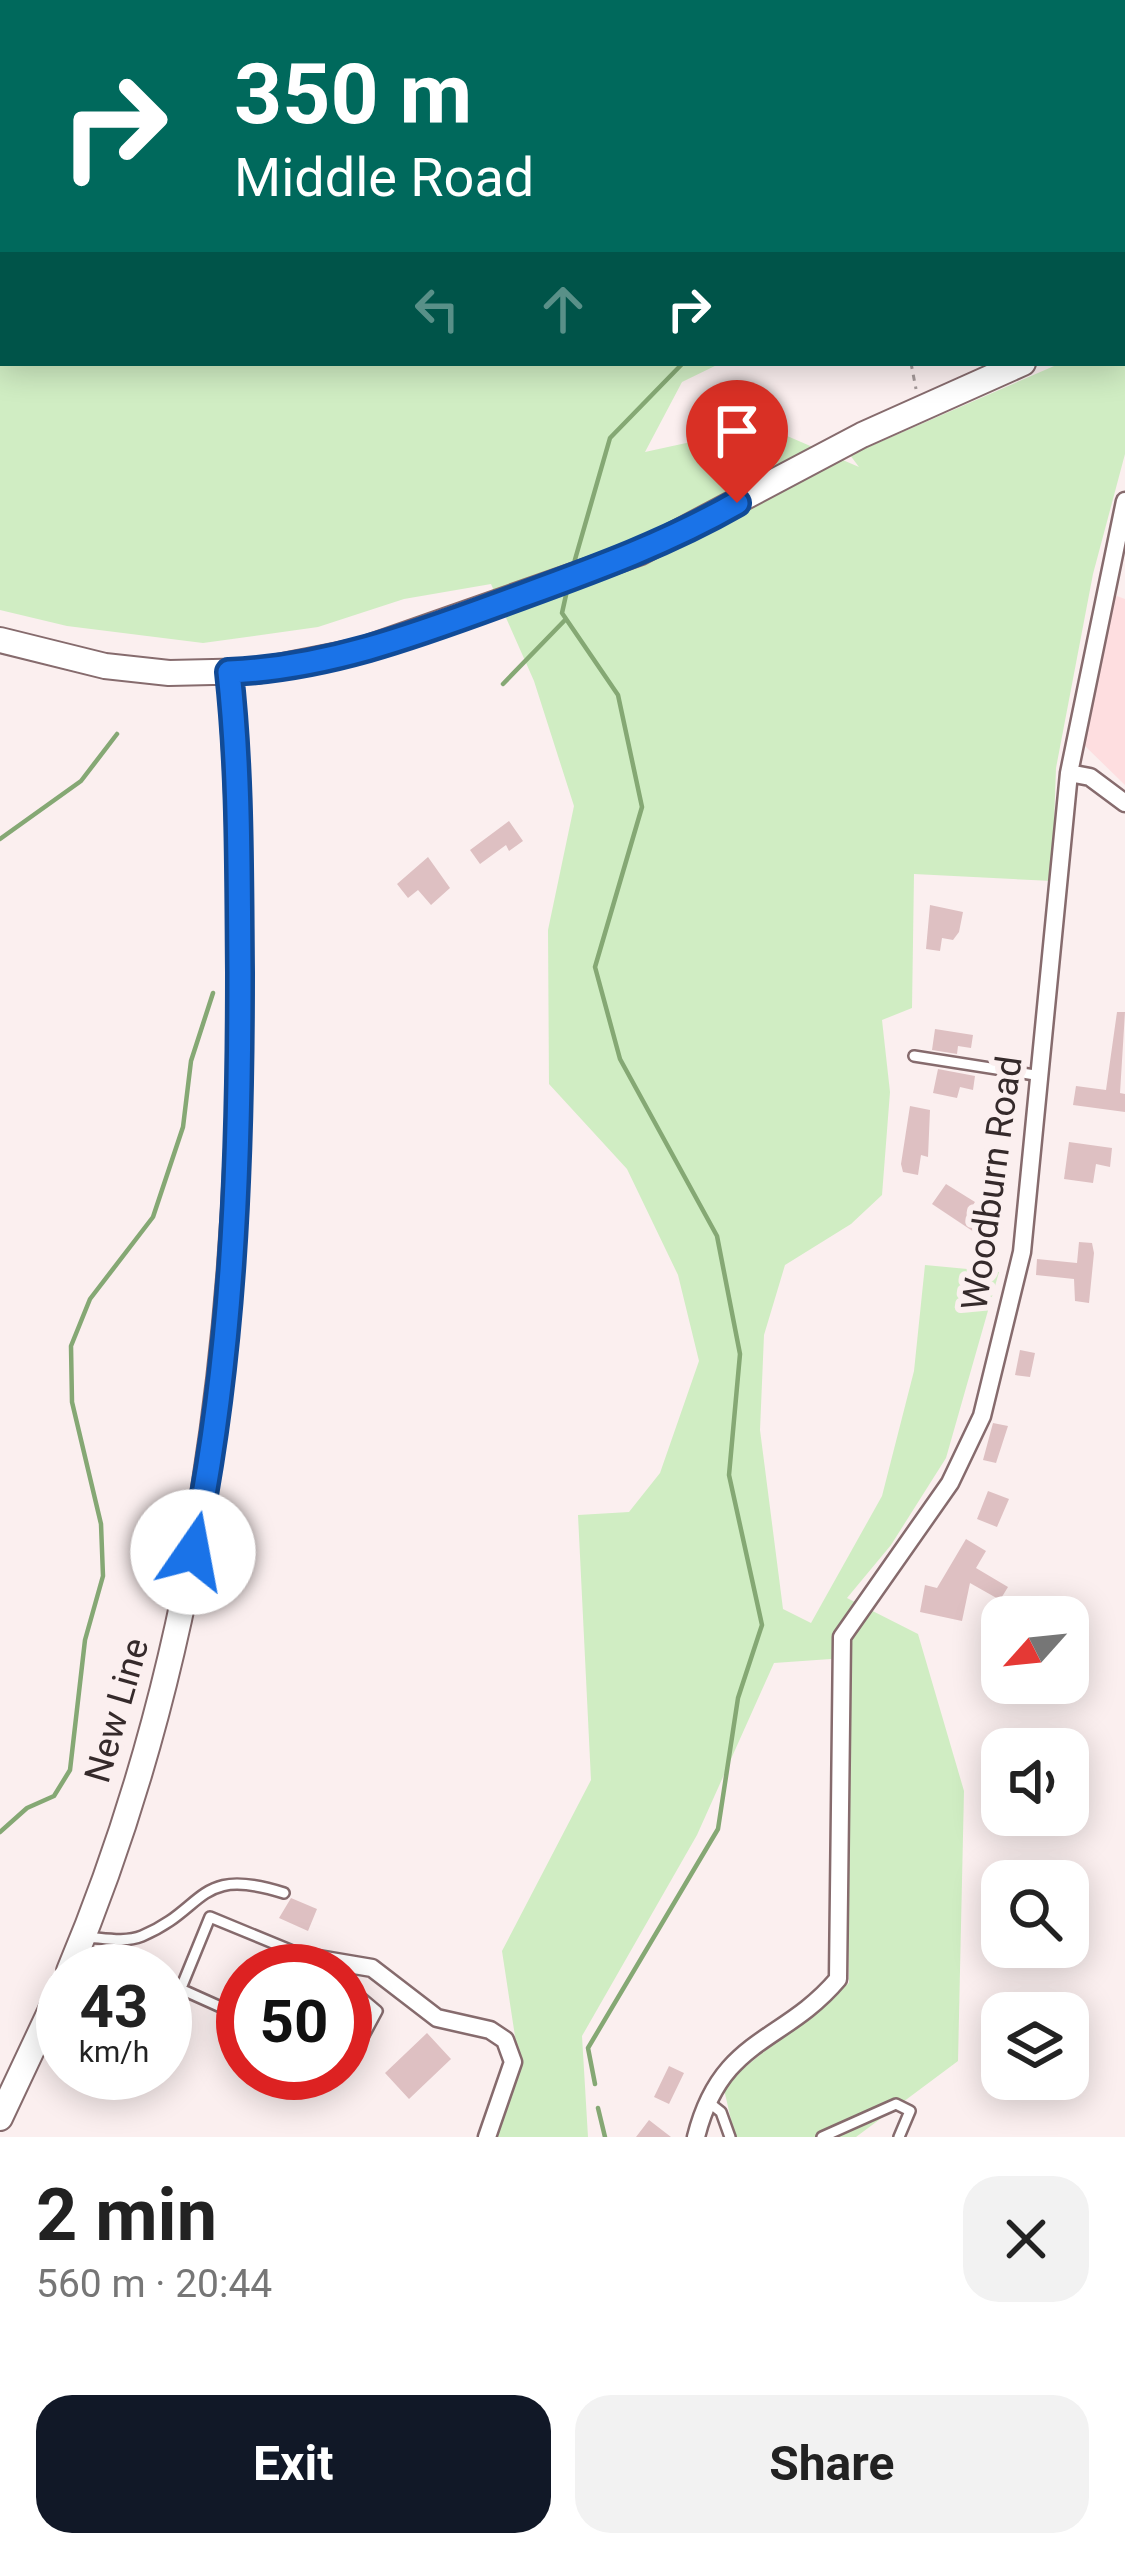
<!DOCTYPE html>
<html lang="en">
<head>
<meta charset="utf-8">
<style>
	body { margin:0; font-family:Roboto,sans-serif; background:#f2f2f2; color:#222; height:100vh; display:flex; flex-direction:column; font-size:45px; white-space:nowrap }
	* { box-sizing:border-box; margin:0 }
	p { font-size:39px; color:#767676 }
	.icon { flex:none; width:66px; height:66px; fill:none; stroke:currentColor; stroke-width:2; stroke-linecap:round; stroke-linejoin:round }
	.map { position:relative; height:2137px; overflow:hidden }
	.panel { display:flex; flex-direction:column; background:#fff; flex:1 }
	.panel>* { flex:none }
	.hud { position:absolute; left:0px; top:0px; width:1125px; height:366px; box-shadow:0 6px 30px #0003; background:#00695c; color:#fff; overflow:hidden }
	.needle { width:78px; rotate:243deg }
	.buttons { position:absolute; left:981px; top:1596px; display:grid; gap:24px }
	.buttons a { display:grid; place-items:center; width:108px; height:108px; border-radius:24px; background:#fff; box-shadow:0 6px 30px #0003; font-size:60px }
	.speed { position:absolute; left:36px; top:1944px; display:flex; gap:24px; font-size:60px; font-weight:700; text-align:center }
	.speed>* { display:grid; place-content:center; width:156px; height:156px; border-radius:50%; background:#fff; box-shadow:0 6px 30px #0003; line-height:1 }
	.speed small { font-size:30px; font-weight:400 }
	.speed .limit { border:18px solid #d22; background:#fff; color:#111 }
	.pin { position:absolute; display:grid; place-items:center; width:102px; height:102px; color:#fff; margin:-123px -51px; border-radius:50% 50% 50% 0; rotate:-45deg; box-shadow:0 0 12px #0007 }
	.pin .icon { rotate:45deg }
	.me { position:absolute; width:132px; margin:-66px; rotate:12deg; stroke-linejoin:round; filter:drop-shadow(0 0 9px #0008) }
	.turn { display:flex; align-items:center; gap:42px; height:252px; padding:0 36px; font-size:54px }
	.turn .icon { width:156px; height:156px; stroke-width:2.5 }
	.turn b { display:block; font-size:84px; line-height:102px }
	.lanes { display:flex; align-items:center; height:114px; padding:0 36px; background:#0003; justify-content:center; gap:60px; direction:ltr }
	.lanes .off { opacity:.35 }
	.round { display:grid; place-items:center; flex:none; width:126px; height:126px; border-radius:36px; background:#f2f2f2 }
	.head { display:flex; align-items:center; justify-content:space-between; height:204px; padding:0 36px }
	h1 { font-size:72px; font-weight:700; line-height:90px }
	.button { display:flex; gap:24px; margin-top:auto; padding:24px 36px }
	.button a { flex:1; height:138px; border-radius:36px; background:#111827; color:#fff; font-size:48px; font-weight:700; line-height:138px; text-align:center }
	.button a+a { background:#f2f2f2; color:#222 }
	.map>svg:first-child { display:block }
	.built { fill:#fedee0 }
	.green { fill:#d0edc3 }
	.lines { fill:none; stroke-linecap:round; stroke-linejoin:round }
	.stream { stroke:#85a874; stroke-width:4.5 }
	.building { fill:#dec0c2 }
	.service-casing { stroke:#866b6d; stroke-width:14 }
	.minor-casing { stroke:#866b6d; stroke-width:21 }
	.secondary-casing { stroke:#866b6d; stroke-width:28 }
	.path { stroke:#a49999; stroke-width:3; stroke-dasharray:6 6; stroke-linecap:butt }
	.service { stroke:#fff; stroke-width:9 }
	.minor { stroke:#fff; stroke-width:16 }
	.secondary { stroke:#fff; stroke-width:24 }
	.route-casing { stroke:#114b97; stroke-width:30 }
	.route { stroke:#1a73e8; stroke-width:21 }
	.labels { text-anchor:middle; stroke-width:12; stroke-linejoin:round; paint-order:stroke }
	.street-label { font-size:36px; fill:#352a2b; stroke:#fbefef }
</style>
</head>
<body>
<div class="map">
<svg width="1125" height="2137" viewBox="0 0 1125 2137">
	<rect width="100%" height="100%" fill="#fbefef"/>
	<path class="built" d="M1114 595 1125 599V785L1083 744Z"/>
	<path class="green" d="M0 0 352 3H3V363H721L682 382 645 452 764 426 859 467 850 455 1061 363H1122V354L1125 360V454L1093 574 1056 768 1052 881 914 874 912 1008 882 1020 890 1092 882 1195 851 1224 785 1265 764 1335 760 1430 783 1609 811 1623 882 1496 914 1371 925 1265 999 1272 946 1458 891 1545 847 1598 918 1634 964 1791 958 2061 856 2137H735L723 2085 849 1983 845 1658 774 1663 697 1835 582 2036 588 2137H495L518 2056 502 1951 591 1780 578 1515 629 1512 660 1473 699 1361 678 1275 627 1169 549 1084 548 930 574 806 534 681 491 584 404 599 318 627 203 643 67 626 0 610Z
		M663 0H945L947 3H661Z"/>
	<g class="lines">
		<path class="stream" d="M867 0 868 3
			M574 563 610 438 683 363
			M568 586 562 613 618 695 642 807 595 967 620 1059 717 1236 740 1354 729 1475 762 1625 738 1698 718 1829 588 2048 595 2084
			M503 684 566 619
			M0 839 81 781 117 734
			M0 1832 27 1808 54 1796 70 1770 85 1640 103 1576 101 1524 72 1402 71 1346 90 1299 153 1217 183 1127 191 1061 213 993
			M598 2108 605 2137"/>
	</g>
	<path class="building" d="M509 821 523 841 509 851 506 845 480 864 470 850Z
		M428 857 450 888 431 905 418 890 408 898 397 884Z
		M930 905 963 912 959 932 953 940 942 938 940 951 926 949Z
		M1117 1012H1125L1120 1093 1125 1094V1112L1073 1105 1076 1086 1106 1090Z
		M935 1029 973 1035 971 1048 958 1046 957 1054 932 1050Z
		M938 1069 975 1076 973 1090 960 1087 957 1098 933 1093Z
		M910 1106 930 1110 928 1157 921 1155 918 1175 903 1172 901 1164Z
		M1069 1142 1112 1148 1110 1167 1096 1164 1093 1183 1064 1179Z
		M946 1184 975 1202 973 1205 991 1221 980 1236 932 1204Z
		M1079 1242 1092 1243 1094 1253 1089 1303 1075 1301 1074 1279 1036 1275 1037 1259 1077 1263Z
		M1020 1350 1035 1353 1030 1377 1015 1375Z
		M993 1423 1008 1426 996 1463 983 1460Z
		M988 1491 1009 1499 997 1527 977 1519Z
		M966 1539 986 1551 976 1568 1008 1587 1000 1600 970 1583 962 1621 920 1612 925 1585 937 1588Z
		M291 1898 317 1909 308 1931 279 1918Z
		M427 2033 451 2059 409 2099 385 2073Z
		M669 2066 684 2073 669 2104 654 2097Z
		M649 2120 671 2137H636Z"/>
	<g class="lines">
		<g class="service-casing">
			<path id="service" d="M367 0 369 3
				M385 0 389 3
				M1122 189H1125
				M914 1056 1041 1076
				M86 1937C103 1938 125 1943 142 1936 207 1909 196 1865 284 1893
				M79 1948 137 1971
				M165 1982 243 2017
				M345 1984 377 2011 355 2052 345 2057
				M181 1988 210 1917 307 1957 324 1971
				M707 2101 721 2112 730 2137
				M822 2137 896 2104 910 2111 899 2137"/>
		</g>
		<g class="minor-casing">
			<path id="minor" d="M1069 773 1090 777 1125 803
				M307 1957 372 1968 437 2018 490 2030 505 2040 513 2062 487 2137
				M696 2137C721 2037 783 2044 838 1979L842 1637 950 1483 982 1416 1022 1252 1069 773 1125 501"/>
		</g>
		<g class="secondary-casing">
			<path id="secondary" d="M1122 317 1125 315
				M0 640 105 666 169 673 257 671 359 651 641 552 862 435 1023 363
				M69 1971C202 1655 242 1312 240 972 239 872 239 772 229 672
				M0 2118 63 1984"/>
		</g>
		<path class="path" d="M1122 6 1124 0
			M911 363 916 389"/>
		<use href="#service" class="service"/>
		<use href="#minor" class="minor"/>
		<use href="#secondary" class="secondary"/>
	</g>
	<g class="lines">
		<g class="route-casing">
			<path id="route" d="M193 1552C233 1361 240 1167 240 972 239 872 240 771 229 672 332 668 428 630 524 595 598 568 669 542 737 503"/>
		</g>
		<use href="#route" class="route"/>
	</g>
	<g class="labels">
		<g class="street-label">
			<text transform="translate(991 1183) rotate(-82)" y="13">Woodburn Road</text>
			<text transform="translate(116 1710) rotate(-74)" y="13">New Line</text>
		</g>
	</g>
</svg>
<div class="buttons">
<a><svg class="needle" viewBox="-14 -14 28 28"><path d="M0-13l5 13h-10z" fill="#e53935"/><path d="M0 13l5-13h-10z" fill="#767676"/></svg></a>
<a><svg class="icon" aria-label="sound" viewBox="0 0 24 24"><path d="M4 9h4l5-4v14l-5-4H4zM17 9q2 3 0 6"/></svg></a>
<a><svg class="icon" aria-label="search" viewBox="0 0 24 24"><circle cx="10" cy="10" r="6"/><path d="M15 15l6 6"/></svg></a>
<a><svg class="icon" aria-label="layers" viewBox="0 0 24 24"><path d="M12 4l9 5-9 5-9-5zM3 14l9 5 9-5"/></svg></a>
</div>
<div class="speed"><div>43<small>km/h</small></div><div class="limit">50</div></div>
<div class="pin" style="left:737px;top:503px;background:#d93025"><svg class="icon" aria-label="arrive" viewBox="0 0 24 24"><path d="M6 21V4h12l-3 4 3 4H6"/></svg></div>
<svg class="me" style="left:193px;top:1552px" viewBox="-20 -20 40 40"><circle r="19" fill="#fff"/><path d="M0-13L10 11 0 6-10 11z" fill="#1a73e8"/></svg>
<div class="hud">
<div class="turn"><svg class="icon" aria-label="right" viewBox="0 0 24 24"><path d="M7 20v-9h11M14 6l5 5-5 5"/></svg><div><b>350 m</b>Middle Road</div></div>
<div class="lanes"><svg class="icon off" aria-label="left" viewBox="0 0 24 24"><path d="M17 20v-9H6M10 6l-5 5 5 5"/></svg><svg class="icon off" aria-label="ahead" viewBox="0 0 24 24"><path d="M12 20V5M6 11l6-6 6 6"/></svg><svg class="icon" aria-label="right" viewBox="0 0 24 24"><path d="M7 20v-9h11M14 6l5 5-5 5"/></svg></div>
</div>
</div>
<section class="panel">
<div class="head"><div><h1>2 min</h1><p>560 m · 20:44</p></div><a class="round"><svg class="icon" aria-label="close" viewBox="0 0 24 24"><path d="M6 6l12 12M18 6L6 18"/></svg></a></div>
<div class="button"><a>Exit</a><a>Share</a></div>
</section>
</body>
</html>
